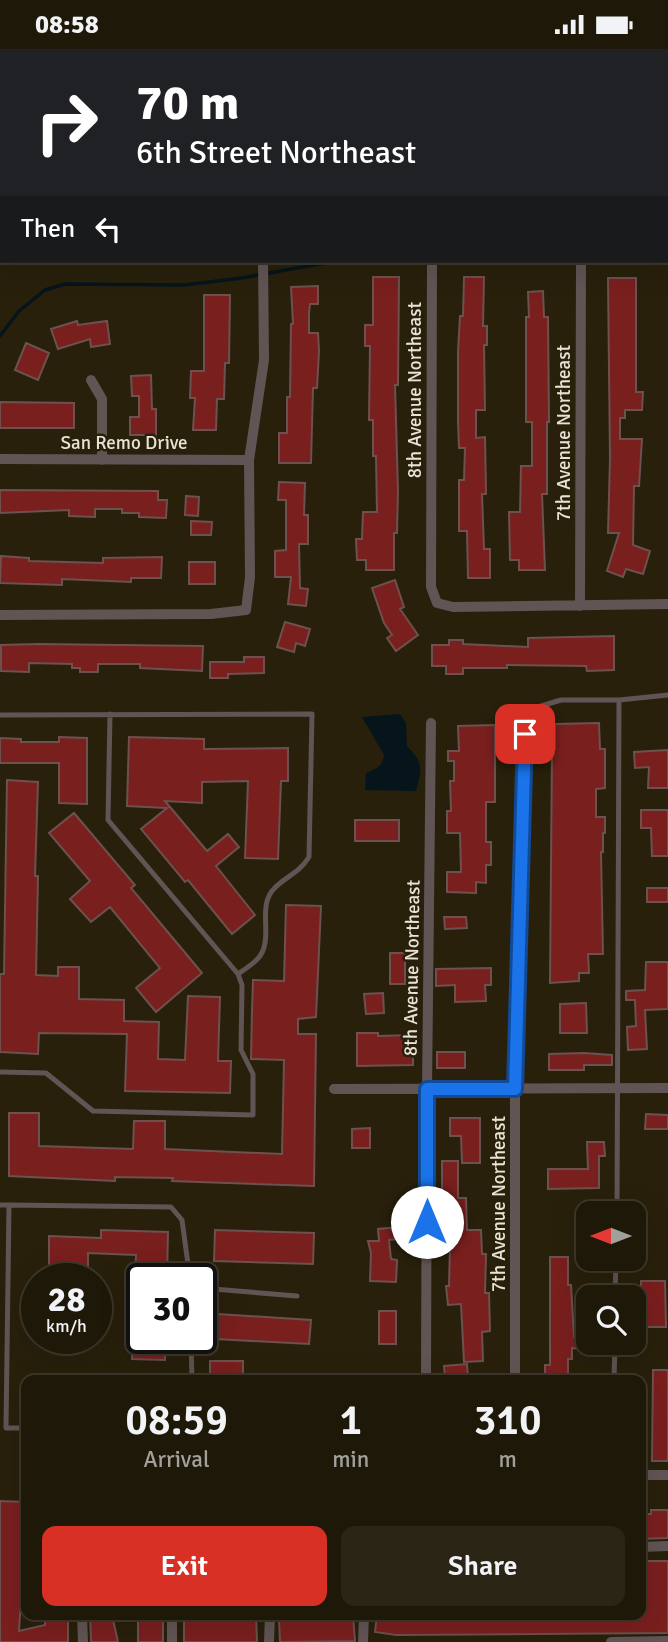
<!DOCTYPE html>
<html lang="en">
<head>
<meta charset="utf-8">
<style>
	body { margin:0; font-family:Signika,sans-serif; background:#2b2516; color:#f1f3f6; height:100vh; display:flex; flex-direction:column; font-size:26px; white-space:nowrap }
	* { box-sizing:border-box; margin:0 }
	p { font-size:23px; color:#a1a09c }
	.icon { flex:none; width:38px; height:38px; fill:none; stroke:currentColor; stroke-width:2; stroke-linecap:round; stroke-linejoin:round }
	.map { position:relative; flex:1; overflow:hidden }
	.sheet { position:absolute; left:21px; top:1326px; width:625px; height:245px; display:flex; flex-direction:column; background:#1e1808; border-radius:14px; box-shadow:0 7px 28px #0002,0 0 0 2px #3c3729 }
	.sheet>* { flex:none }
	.hud { position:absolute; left:0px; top:0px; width:668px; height:214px; box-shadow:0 7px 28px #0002,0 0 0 2px #3c3729; background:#202124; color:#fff; overflow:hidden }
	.needle { width:46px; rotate:270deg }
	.tools { position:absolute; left:576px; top:1152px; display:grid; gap:14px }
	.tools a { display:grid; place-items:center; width:70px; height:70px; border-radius:14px; background:#1e1808; box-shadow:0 7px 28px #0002,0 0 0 2px #3c3729; font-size:35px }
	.speed { position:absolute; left:21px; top:1214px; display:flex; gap:14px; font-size:35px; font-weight:700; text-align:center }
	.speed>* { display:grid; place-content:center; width:91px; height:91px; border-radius:50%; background:#1e1808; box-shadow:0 7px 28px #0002,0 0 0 2px #3c3729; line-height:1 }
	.speed small { font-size:18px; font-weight:400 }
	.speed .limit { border:4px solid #111; border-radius:10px; background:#fff; color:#111 }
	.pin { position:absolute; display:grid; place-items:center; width:60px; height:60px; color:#fff; margin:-30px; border-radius:14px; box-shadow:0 4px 10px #0006 }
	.me { position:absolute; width:77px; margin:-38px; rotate:0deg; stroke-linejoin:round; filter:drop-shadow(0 0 5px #0008) }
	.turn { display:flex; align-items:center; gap:24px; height:147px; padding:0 21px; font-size:32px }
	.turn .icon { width:91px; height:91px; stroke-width:2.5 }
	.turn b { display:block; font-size:49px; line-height:60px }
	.then { display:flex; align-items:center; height:66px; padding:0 21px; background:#0003; gap:14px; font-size:26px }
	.eta { display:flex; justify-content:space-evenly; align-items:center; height:119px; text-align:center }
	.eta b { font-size:42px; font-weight:600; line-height:49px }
	.button { display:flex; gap:14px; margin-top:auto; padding:14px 21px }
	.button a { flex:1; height:80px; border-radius:14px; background:#d93025; color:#fff; font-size:28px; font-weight:600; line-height:80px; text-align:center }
	.button a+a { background:#2b2516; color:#f1f3f6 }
	.status { display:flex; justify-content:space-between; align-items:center; height:49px; padding:0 35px; background:#1e1808; direction:ltr }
	.status svg { height:19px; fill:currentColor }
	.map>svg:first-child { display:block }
	.water { fill:#06151b }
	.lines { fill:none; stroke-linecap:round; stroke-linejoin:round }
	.stream { stroke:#06151b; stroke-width:3.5 }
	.building { fill:#791f1e; stroke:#6c514e; stroke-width:2 }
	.lane { stroke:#615454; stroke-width:5 }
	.street { stroke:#615454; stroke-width:10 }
	.route-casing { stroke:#114b97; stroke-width:18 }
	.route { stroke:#1a73e8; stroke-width:12 }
	.labels { text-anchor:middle; stroke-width:5; stroke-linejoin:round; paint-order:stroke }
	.street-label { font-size:19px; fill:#e8e3d6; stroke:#28200b }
</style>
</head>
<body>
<div class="status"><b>08:58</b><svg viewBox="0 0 49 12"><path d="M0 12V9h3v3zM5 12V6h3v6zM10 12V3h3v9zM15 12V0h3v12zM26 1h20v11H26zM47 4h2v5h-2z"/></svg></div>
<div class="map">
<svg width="668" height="1593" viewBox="0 0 668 1593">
	<rect width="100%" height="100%" fill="#28200b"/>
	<path class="water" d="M400 665 406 674 407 697C424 714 422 720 416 742L365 741 366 724C375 720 383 718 384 706L362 668Z"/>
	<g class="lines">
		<path class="stream" d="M667 210H668
			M0 287 19 262 45 241 65 235 184 236 242 229 336 212"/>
	</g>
	<path class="building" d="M373 228H399L398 336H395L398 442 397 484H394V521H366V511H357L356 490H362L363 463H377L376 407H373V371H369L370 297H365V276H373Z
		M464 228H484L483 277H487V296H484L485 361H476V389L485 388 486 445H482L484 500H490V529H468L467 482H459V431H464L465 399H459L458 371V303L460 267H463Z
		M608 229H636V343H643L642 361H625V369H620V390H642L639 437H634L633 496 650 502 643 525 626 520 623 528 607 522 619 484H608L610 409Z
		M318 237V255H310L309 264V284H318L319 302 317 339H313L311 414H279V384H287V348H290L291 275H293L291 238Z
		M543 242 544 268H548L549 373H547V445H542L545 521H519V511H510L509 463H520L521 417H532V373H526V268H529L528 243Z
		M204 246H230L229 314H225L224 350H217L216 381H193L195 349H190L191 322H204Z
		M77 272 78 276 107 272 110 295 91 298 90 290 58 300 51 280Z
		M26 294 49 304 38 331 15 321Z
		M151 326 152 360H156V386H130V368H139V347H132L131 327Z
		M0 353 74 354V379H0Z
		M279 433 305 434 304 466H308V495H299L300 539 308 540 306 557 288 555 291 528H275V502L286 501V451H278Z
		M0 441 158 442V451H167L166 469 139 468V464H122V460H95V468L69 467V461L0 464Z
		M186 447 199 448 198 467 185 466Z
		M191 472 212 473 211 486H191Z
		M1 507 29 509V512L103 514V509L162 508 161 529H131V533L62 530V536L0 534Z
		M189 513H215V535H189Z
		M395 531 404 558 400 560 418 586 396 602 387 589 392 586 384 574 372 539Z
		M285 573 310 580 305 597 296 594 294 603 277 598Z
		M614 587V621L587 622 586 617 507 616V619H463V625H446V617H432V596H449V591H463V595L528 598V589Z
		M38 595 203 597 202 622 140 619V615H98V623H80V619H72V615L29 614V623L1 622V596Z
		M244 608H264V624L228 625V629H210V613H244Z
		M599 674 600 700H605V739L596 740V768H605V784H603V803H601L603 905H588L589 924H579V932L550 934 552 700H555V675Z
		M495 676V753H486V793H491V816H486V834L476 833V844L447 843V823H461L460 784H447V762H451L450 732H454V712H448V702H459L458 677Z
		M59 688 87 689V755L59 754V714H0V689L21 690V693H59Z
		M129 688 204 690V700L288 699V732H281L278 810 245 809 248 732 202 733V754L165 752 207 802 228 785 239 798 216 817 255 866 232 885 188 831 185 833 141 780 167 759 127 757Z
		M668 701V739H648L649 718 635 719 634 703Z
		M7 731 38 733 35 827H38L36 926 58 927V918H79V950L124 951V972L159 973 158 1010 185 1011 188 947 220 948 218 1012H231L230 1044 125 1042 127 985 39 984 38 1005 0 1003V925H4Z
		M641 761H668V807H652L651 779H641Z
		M74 764 135 836 131 839 202 924 156 963 136 939 160 919 110 858 91 873 70 850 90 832 49 784Z
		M355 771H399V792H355Z
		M647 839H668V853H647Z
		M286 856 321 857 316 968 298 970V985H316L314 1137 172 1132 173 1129 115 1128V1132L9 1127V1064H39V1097L133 1100 134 1072H165V1100L282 1105 284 1011 251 1010 252 962 253 931 284 932Z
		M444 868H466L467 879 445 880Z
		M390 904H405V935H390Z
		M646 913H668V960L645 961 647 1000 628 1001 627 978 636 977 635 951H626V942L645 941Z
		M491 919V936H485L486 952 455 953V936L436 937V920Z
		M383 944 384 964 366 965 364 945Z
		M586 954 587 984H560V955Z
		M357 984H378V987L413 986V1016L357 1017Z
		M437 1003H465V1019H437Z
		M584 1004 612 1006V1016H584V1021H549V1005Z
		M646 1065 668 1066V1080H645Z
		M450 1069H480V1114H462L461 1087H450Z
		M370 1079V1099H352V1080Z
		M587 1093H604L605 1107H599V1139L548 1140V1120H588Z
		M442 1112H458V1149H466L467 1181H481L482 1205H486L485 1244H489L490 1282 482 1283 483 1312 464 1313 461 1255 448 1256 446 1237H449L450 1197 448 1168H438V1150L442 1149Z
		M398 1178 399 1190 389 1191 391 1210 397 1211 396 1233 370 1232 371 1204 368 1192H379L378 1180Z
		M101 1181 168 1183 167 1230H135L136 1206 88 1204V1230H49V1187L101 1189Z
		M215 1181 314 1184 313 1215 214 1212Z
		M550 1208H568V1236H571L574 1288 584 1289 583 1300 572 1299V1310H568V1332H545V1316H550Z
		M641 1232H665L666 1278H640Z
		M379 1262H396V1295H379Z
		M218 1265 311 1271 309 1295 216 1290Z
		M133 1290H165V1311L132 1310Z
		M210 1312H243V1332H210Z
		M467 1315 468 1328 445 1330 444 1317Z
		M653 1321H668V1412H652Z
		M0 1452 26 1453V1475H22L24 1502 19 1582 45 1576V1566H68V1593H0Z
		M651 1461H668V1489L640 1490V1465H651Z
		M641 1512H668V1584L396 1586 375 1583 377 1566H640Z
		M90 1566H112L118 1593H91Z
		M138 1566H163V1593H138Z
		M184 1566H256L257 1593H184Z
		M332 1566H353L355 1592 280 1593 279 1570 332 1571Z"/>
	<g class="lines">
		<path class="lane" d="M619 651 668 646
			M0 666 312 665 309 808C298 826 283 828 272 842 258 860 273 888 260 907 255 914 245 920 238 925L108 771 110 665
			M525 685 541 657 561 651H619L617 1164
			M0 1023 46 1024 93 1062 253 1066V1025L241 1001 242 936 238 925
			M0 1156H9L6 1379H26
			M9 1156 171 1158 182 1171 190 1230
			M201 1239 297 1247
			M615 1248 616 1209
			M191 1290 192 1332
			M614 1332 615 1293"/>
		<path class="street" d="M30 2V0
			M268 2V0
			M433 2V0
			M582 2V0
			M0 130H2
			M432 212 431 538 437 554 453 558 668 555
			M91 331 102 350V411
			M0 410 249 411
			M580 557 581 212
			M0 566 211 565 246 561 250 528 249 411 264 311 263 212
			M334 1040 668 1039
			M426 1332 427 1040 431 674
			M515 1332V1040L525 685
			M640 1426H668
			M640 1498 668 1497
			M82 1566 83 1593
			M172 1593V1566
			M269 1593 270 1566
			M363 1593 364 1566
			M611 1593 668 1592"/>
	</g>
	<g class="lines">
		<g class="route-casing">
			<path id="route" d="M427 1173V1040H515L525 685"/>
		</g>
		<use href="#route" class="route"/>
	</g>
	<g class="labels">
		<g class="street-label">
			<text transform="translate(414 341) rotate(-90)" y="7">8th Avenue Northeast</text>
			<text transform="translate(563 384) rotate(-90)" y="7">7th Avenue Northeast</text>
			<text x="124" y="400">San Remo Drive</text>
			<text transform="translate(411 919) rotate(-89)" y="7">8th Avenue Northeast</text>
			<text transform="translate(498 1155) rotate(-90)" y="7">7th Avenue Northeast</text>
		</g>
	</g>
</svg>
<div class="tools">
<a><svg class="needle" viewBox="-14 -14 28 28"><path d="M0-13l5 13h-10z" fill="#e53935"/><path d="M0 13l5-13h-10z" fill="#a1a09c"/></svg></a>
<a><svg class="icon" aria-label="search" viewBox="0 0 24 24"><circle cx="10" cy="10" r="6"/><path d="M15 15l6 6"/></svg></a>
</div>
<div class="speed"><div>28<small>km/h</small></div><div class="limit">30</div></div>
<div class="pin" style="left:525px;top:685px;background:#d93025"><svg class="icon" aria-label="arrive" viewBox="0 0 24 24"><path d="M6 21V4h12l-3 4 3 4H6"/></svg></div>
<svg class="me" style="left:427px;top:1173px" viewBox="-20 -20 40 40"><circle r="19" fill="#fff"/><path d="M0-13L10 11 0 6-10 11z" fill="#1a73e8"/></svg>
<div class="hud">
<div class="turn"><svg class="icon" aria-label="right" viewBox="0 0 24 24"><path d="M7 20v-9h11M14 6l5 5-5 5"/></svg><div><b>70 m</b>6th Street Northeast</div></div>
<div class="then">Then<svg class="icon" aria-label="left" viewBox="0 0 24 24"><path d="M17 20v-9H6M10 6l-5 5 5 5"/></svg></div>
</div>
<section class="sheet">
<div class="eta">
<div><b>08:59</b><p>Arrival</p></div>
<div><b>1</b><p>min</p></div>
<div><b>310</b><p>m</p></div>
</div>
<div class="button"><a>Exit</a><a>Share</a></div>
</section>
</div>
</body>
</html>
